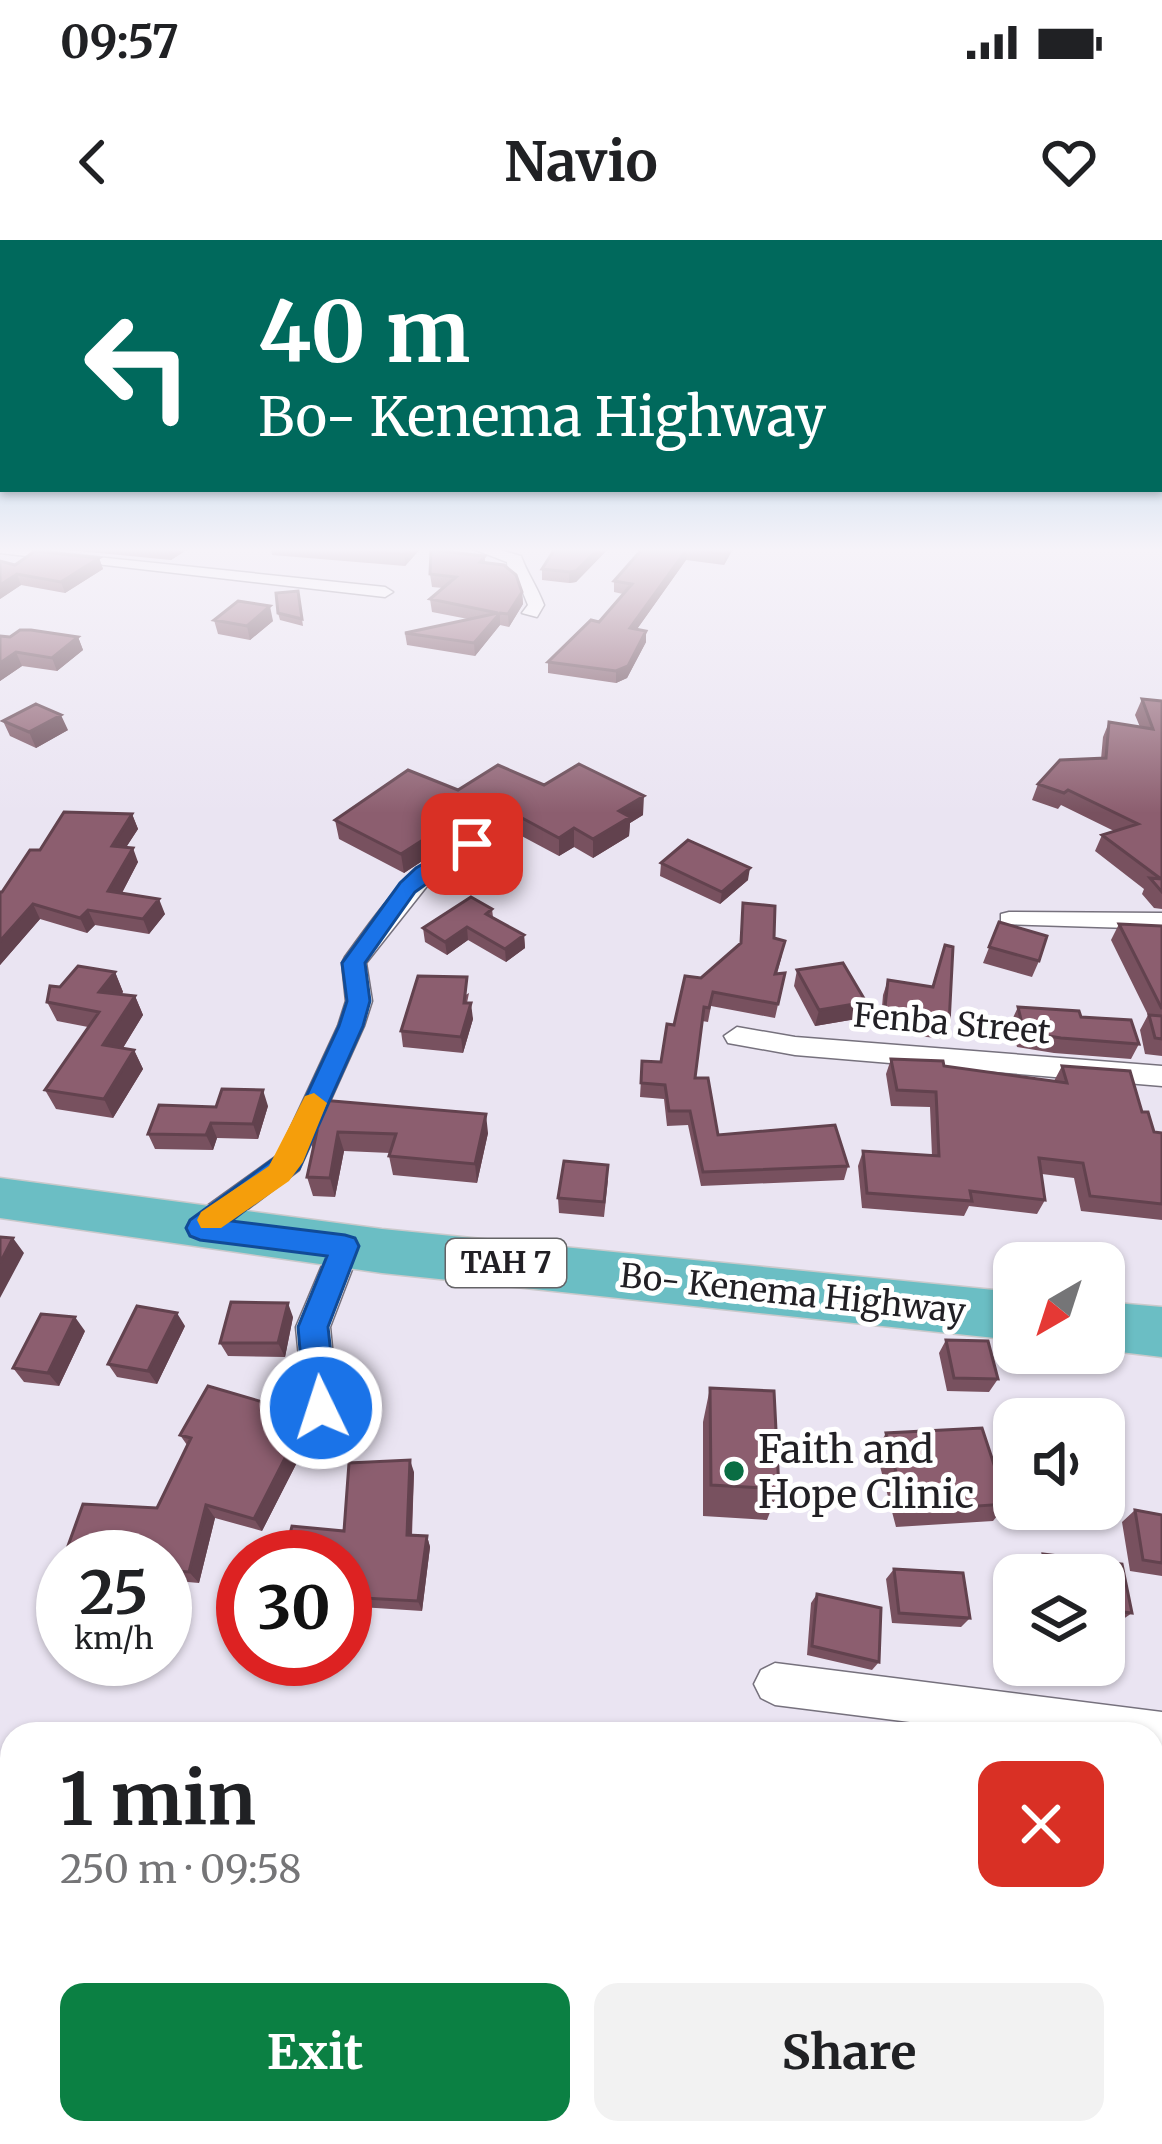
<!DOCTYPE html>
<html lang="en">
<head>
<meta charset="utf-8">
<style>
	body { margin:0; font-family:Merriweather,serif; background:#f2f2f2; color:#202124; height:100vh; display:flex; flex-direction:column; font-size:45px; white-space:nowrap }
	* { box-sizing:border-box; margin:0 }
	p { font-size:39px; color:#757577 }
	.icon { flex:none; width:66px; height:66px; fill:none; stroke:currentColor; stroke-width:2; stroke-linecap:round; stroke-linejoin:round }
	.map { position:relative; flex:1; overflow:hidden }
	.sheet { position:absolute; left:0px; top:1482px; width:1164px; height:423px; display:flex; flex-direction:column; background:#fff; border-radius:36px 36px 0 0; box-shadow:0 3px 9px #0004 }
	.sheet>* { flex:none }
	.banner { position:absolute; left:0px; top:0px; width:1164px; height:252px; box-shadow:0 3px 9px #0004; background:#00695c; color:#fff; overflow:hidden }
	.needle { width:78px; rotate:219deg }
	.controls { position:absolute; left:993px; top:1002px; display:grid; gap:24px }
	.controls a { display:grid; place-items:center; width:132px; height:132px; border-radius:24px; background:#fff; box-shadow:0 3px 9px #0004; font-size:60px }
	.speed { position:absolute; left:36px; top:1290px; display:flex; gap:24px; font-size:60px; font-weight:700; text-align:center }
	.speed>* { display:grid; place-content:center; width:156px; height:156px; border-radius:50%; background:#fff; box-shadow:0 3px 9px #0004; line-height:1 }
	.speed small { font-size:30px; font-weight:400 }
	.speed .limit { border:18px solid #d22; background:#fff; color:#111 }
	.pin { position:absolute; display:grid; place-items:center; width:102px; height:102px; color:#fff; margin:-51px; border-radius:24px; box-shadow:0 6px 18px #0006 }
	.me { position:absolute; width:132px; margin:-66px; rotate:356deg; stroke-linejoin:round; filter:drop-shadow(0 0 9px #0008) }
	.turn { display:flex; align-items:center; gap:42px; height:252px; padding:0 60px; font-size:54px }
	.turn .icon { width:156px; height:156px; stroke-width:2.5 }
	.turn b { display:block; font-size:84px; line-height:102px }
	.round { display:grid; place-items:center; flex:none; width:126px; height:126px; border-radius:24px; background:#f2f2f2 }
	.summary { display:flex; align-items:center; justify-content:space-between; height:204px; padding:0 60px }
	h1 { font-size:72px; font-weight:700; line-height:90px }
	.primary-button { display:flex; gap:24px; margin-top:auto; padding:24px 60px }
	.primary-button a { flex:1; height:138px; border-radius:24px; background:#0b8043; color:#fff; font-size:48px; font-weight:700; line-height:138px; text-align:center }
	.primary-button a+a { background:#f2f2f2; color:#202124 }
	.status { display:flex; justify-content:space-between; align-items:center; height:84px; padding:0 60px; background:#fff; direction:ltr }
	.status svg { height:33px; fill:currentColor }
	header { display:flex; justify-content:space-between; align-items:center; height:156px; padding:0 60px; background:#fff; font-size:54px; font-weight:700 }
	.map>svg:first-child { display:block }
	.lines { fill:none; stroke-linecap:round; stroke-linejoin:round }
	.minor-casing { stroke:#76717d; stroke-width:3 }
	.trunk-casing { stroke:#cac9cb; stroke-width:3 }
	.minor { fill:#fff; fill-rule:evenodd }
	.trunk { fill:#6bbec4; fill-rule:evenodd }
	.wall { fill:#78515f }
	.shaded-wall { fill:#62424e }
	.building { fill:#8c5e6f; stroke:#62424e; stroke-width:3 }
	.route { fill:#1a73e8; stroke:#114b97; stroke-width:3 }
	.slow { fill:#f59e0b }
	.poi-dot { fill:#0a6d43; stroke:#fff; stroke-width:4.5 }
	.labels { text-anchor:middle; stroke-width:10; stroke-linejoin:round; paint-order:stroke }
	.shield { fill:#fff; stroke:#646366; stroke-width:3 }
	.shield-label { font-size:30px; font-weight:bold; fill:#222025 }
	.street-label { font-size:33px; fill:#222025; stroke:#fff }
	.near-poi-label { font-size:39px; fill:#222025; stroke:#fff; text-anchor:start }
</style>
</head>
<body>
<div class="status"><b>09:57</b><svg viewBox="0 0 49 12"><path d="M0 12V9h3v3zM5 12V6h3v6zM10 12V3h3v9zM15 12V0h3v12zM26 1h20v11H26zM47 4h2v5h-2z"/></svg></div>
<header><svg class="icon" aria-label="back" viewBox="0 0 24 24"><path d="M15 5l-7 7 7 7"/></svg>Navio<svg class="icon" aria-label="heart" viewBox="0 0 24 24"><path d="M12 20l-8-8c-3-5 5-10 8-4 3-6 11-1 8 4z"/></svg></header>
<div class="map">
<svg width="1162" height="1904" viewBox="0 0 1162 1904">
	<rect width="100%" height="100%" fill="#eae4f2"/>
	<g class="lines">
		<g class="minor-casing">
			<path id="minor" d="M0 307 385 347 393 352 385 357 0 313Z
				M468 307H490L521 316C527 333 537 346 544 365L537 377 522 373 528 365 520 345 508 334 507 322Z
				M472 597 480 599V609L427 646 366 723 372 761 364 786 299 930 211 997 200 1000 189 997 185 988 189 979 278 915 338 786 346 761 342 723 345 717C378 672 415 614 472 597Z
				M1009 672 1162 673V689L1001 684V674Z
				M737 787 795 797 1162 826V846L795 815 728 803 724 796Z
				M345 993 356 997 361 1006 330 1087 338 1168 333 1179 321 1184 309 1179 304 1168 296 1087 334 997Z
				M775 1423 1162 1472V1514L1152 1513V1494H1005L775 1465 761 1458 754 1444 761 1430Z
				M0 1721 12 1723V1771L0 1769Z
				M956 1893H1042L1047 1904H961Z"/>
		</g>
		<g class="trunk-casing">
			<path id="trunk" d="M0 938 382 989 1014 1052V1100L382 1033 0 978Z
				M1104 1062 1162 1067V1117L1104 1110Z"/>
		</g>
		<use href="#minor" class="minor"/>
		<use href="#trunk" class="trunk"/>
	</g>
	<path class="wall" d="M58 307H191L171 320 58 309Z
		M271 307H422L405 326 272 315Z
		M556 307H610L576 342 569 343 542 340V329Z
		M644 307H734L724 325 686 320 637 389 646 402 627 438 616 443 548 433V422L599 382 623 354 614 352V341Z
		M485 316V322L522 352 523 364 509 387 500 385 475 416 407 405 405 393 468 379 432 372 430 359 443 348 432 347 430 334Z
		M99 318 103 329 65 353 21 345 0 359 15 325Z
		M298 351 303 386 280 380 278 373Z
		M214 380 273 381 250 400 218 394Z
		M0 396 78 397 83 410 57 431 22 426 0 441Z
		M1142 459 1162 461V669L1154 668 1142 654 1144 649 1095 611 1102 595 1114 591 1061 565 1058 569 1032 560 1038 544 1101 519 1103 497 1109 482 1140 487 1135 475Z
		M3 481 68 490 36 508 10 496Z
		M544 545 643 575 630 583 629 596 593 618 574 607 559 616 488 578 404 633 339 599 335 580 458 550Z
		M132 574 138 589 126 607 138 622 122 653 165 674 149 694 95 685 87 693 40 679 0 725V652H2L40 610Z
		M661 623 748 640 720 664 660 636Z
		M743 663 774 698 782 715 777 734 785 733 775 778 711 766 708 782 702 781 695 838 718 895 848 926 844 940 701 946 688 885 667 886 664 859 640 857 642 821 661 822 674 785 701 738 740 704Z
		M492 669 493 677 524 695 525 708 506 722 468 700 447 715 425 702 423 688Z
		M999 682 1039 721 1032 737 983 723Z
		M1119 684 1162 686V816L1145 814 1140 790 1148 775 1111 700Z
		M945 705 949 784 943 799 880 791 883 755 888 740 932 747Z
		M797 730 862 778 815 786 794 746Z
		M115 732 123 752 121 754 135 756 143 775 123 808 134 810 143 829 113 878 56 869 45 850 88 787 57 781 47 762 60 747Z
		M469 753 467 763 473 779 463 813 403 807 401 791Z
		M1018 767 1081 777 1139 804 1131 819 1054 813 1017 807 1011 782Z
		M891 819 1054 841 1062 826 1142 872 1154 892 1162 893V980L1081 971 1074 938 1042 934 1045 960 1037 974 969 966 964 976 862 968 858 926 863 911 932 916 930 867 891 866 886 834Z
		M268 866 258 899 217 898 213 910 155 909 148 894 216 867Z
		M307 891 488 893 477 943 393 935 389 916 390 913 344 911 335 957 313 956 307 937 313 910Z
		M608 940 604 977 559 973 558 958Z
		M293 1077 285 1117 228 1116 220 1103Z
		M185 1086 157 1144 117 1137 108 1124Z
		M85 1091 59 1146 24 1142 13 1128Z
		M946 1100 998 1139 989 1152 947 1151 939 1113Z
		M710 1148 779 1249 767 1280 703 1276V1182Z
		M314 1189 262 1291 215 1278 199 1343 165 1340V1317L157 1268 187 1205 180 1195Z
		M886 1193 1007 1264 993 1281 896 1287 876 1211Z
		M414 1232 412 1296H427L430 1307 422 1371 345 1366 344 1291Z
		M1135 1270 1162 1275V1336L1130 1331 1122 1282Z
		M1043 1314 1122 1324 1132 1373 1119 1382 1104 1380V1335H1034L1033 1325Z
		M894 1329 970 1378 961 1387 892 1383 886 1339Z
		M817 1354 879 1422 872 1430 807 1415 811 1363Z"/>
	<path class="shaded-wall" d="M170 307H191L171 320 168 308Z
		M410 307H422L405 326 404 314Z
		M600 307H610L576 342 569 343V332Z
		M729 307H734L724 325 725 314Z
		M687 309 686 320 630 399V388Z
		M99 318 103 329 65 353 61 342Z
		M17 334 21 345 0 359V345Z
		M522 352 523 364 509 387 508 374Z
		M270 366 273 381 250 400 247 386Z
		M500 373V385L475 416 474 403Z
		M646 391V402L627 438 616 443V431Z
		M78 397 83 410 57 431 52 418Z
		M16 412 22 426 0 441V423Z
		M61 475 68 490 36 508 29 492Z
		M644 556 643 575 630 583 629 596 593 618V599L619 571Z
		M487 559 488 578 404 633 401 614Z
		M132 574 138 589 118 620 112 606Z
		M574 588V607L559 616V598Z
		M133 608 138 622 115 666 108 651Z
		M750 628 748 640 720 664 722 652Z
		M159 659 165 674 149 694 143 679Z
		M33 664 40 679 0 725V701Z
		M88 670 95 685 87 693 80 678Z
		M467 687 468 700 447 715 445 702Z
		M524 695 525 708 506 722 505 709Z
		M115 732 123 752 108 771 99 752Z
		M135 756 143 775 113 824 103 805Z
		M866 762 862 778 815 786 819 770Z
		M471 763 473 779 463 813 461 797Z
		M134 810 143 829 113 878 104 859Z
		M263 850 268 866 258 899 253 884Z
		M486 874 488 893 477 943 475 924Z
		M211 883 217 898 213 910 206 895Z
		M338 892 344 911 335 957 330 938Z
		M13 998 24 1013 0 1058V1023Z
		M288 1063 293 1077 285 1117 278 1103Z
		M177 1073 185 1086 157 1144 148 1131Z
		M75 1077 85 1091 59 1146 48 1133Z
		M307 1175 314 1189 262 1291 254 1279Z
		M410 1220 414 1232 411 1306 407 1295Z
		M206 1265 215 1278 199 1343 189 1332Z
		M427 1296 430 1307 422 1371 418 1361Z
		M208 1893H223L220 1904H205Z
		M372 1893H380L375 1904H368Z"/>
	<path class="building" d="M316 307H410L404 314Z
		M556 307H600L576 331 569 332 542 329Z
		M644 307H729L725 314 687 309 630 388 646 391 628 426 616 431 548 422 591 380 599 382 632 344 614 341Z
		M431 310 485 316 480 322 504 325 516 335 522 352 508 374 500 373 474 403 405 393 498 373 430 359 456 337 430 334Z
		M35 311 99 318 61 342 17 334 0 345V321L15 325Z
		M298 351 302 379 278 373 276 353Z
		M238 361 270 366 247 386 214 380Z
		M20 390H31L78 397 52 418 16 412 0 423V396L10 397Z
		M1142 459 1162 461V652L1150 638 1161 639 1102 595 1138 584 1068 550 1064 553 1038 544 1060 520 1106 518 1109 482 1153 489Z
		M36 464 61 475 29 492 3 481Z
		M579 524 644 556 619 571 630 577 593 599 574 588 559 598 487 559 401 614 335 580 408 530 458 550 498 525 544 545Z
		M64 572 132 574 112 606 133 608 108 651 159 659 143 679 88 670 80 678 33 664 0 701V652H2L30 610H40Z
		M688 600 750 628 722 652 661 623Z
		M471 657 492 669 486 674 524 695 505 709 467 687 445 702 423 688Z
		M743 663 775 666 774 698 785 701 775 734 785 733 778 764 713 752 709 768 704 767 695 838H708L718 895 835 885 848 926 703 932 690 871H669L665 845 641 843 642 821 661 822 667 784 674 785 685 736 701 738 741 703Z
		M999 682 1047 696 1039 721 989 707Z
		M1119 684 1162 686V769Z
		M945 705 953 707 949 784 884 776 888 740 933 747Z
		M843 723 866 762 819 770 797 730Z
		M78 726 115 732 99 752 135 756 103 805 134 810 104 859 45 850 99 772 47 762 50 746 60 747Z
		M418 736 467 737 464 763H471L461 797 401 791Z
		M1018 767 1079 771 1081 777 1131 780 1139 804 1061 798 1024 792Z
		M1149 775 1162 776V799L1155 798Z
		M891 819 943 821 944 826 1067 843 1062 826 1130 831 1142 872H1148L1154 892 1162 893V964L1090 956 1083 923 1039 918 1045 960 970 951 972 961 867 953 863 911 939 916 936 852 897 850Z
		M222 849 263 850 253 884 211 883 206 895 148 894 159 865 216 867Z
		M321 860 486 874 475 924 389 916 396 894 338 892 330 938 307 937 317 891H307Z
		M564 921 608 925 604 962 558 958Z
		M0 997 13 998 0 1023Z
		M231 1062 288 1063 278 1103H220Z
		M137 1066 177 1073 148 1131 108 1124Z
		M41 1074 75 1077 48 1133 13 1128Z
		M946 1100 988 1101 998 1139 954 1138Z
		M208 1146 307 1175 254 1279 206 1265 189 1332 165 1330V1317H64L83 1264 157 1268 191 1198 180 1195Z
		M710 1148 774 1151 779 1249 711 1245Z
		M982 1188 1007 1264 906 1271 886 1193Z
		M410 1220 407 1295 427 1296 418 1361 345 1357V1317H284L292 1286 344 1291 349 1223Z
		M1135 1270 1162 1275V1323L1143 1320Z
		M1043 1314 1122 1324 1132 1373 1104 1370V1335H1046Z
		M894 1329 963 1333 970 1378 899 1373Z
		M817 1354 881 1368 879 1422 812 1406Z
		M0 1539 12 1542V1624L0 1621Z
		M1152 1729 1162 1769V1818L1152 1817Z
		M91 1893H208L205 1904H88Z
		M251 1893H372L368 1904H246Z"/>
	<linearGradient id="sky" x2="0" y2="1"><stop stop-color="#7eb8db"/><stop offset="0.54" stop-color="#f6f3f9"/><stop offset="1" stop-color="#f6f3f9" stop-opacity="0"/></linearGradient>
	<rect width="1162" height="573" fill="url(#sky)"/>
	<path class="route" d="M465 600 482 604 415 652 365 723 370 761 363 786 299 929 231 981 345 995 355 998 359 1006 328 1087 337 1168 332 1178 321 1182 310 1178 305 1168 298 1087 327 1016 200 1000 190 996 186 988 190 980 279 915 339 786 347 761 342 723 400 643 416 628Z"/>
	<path class="slow" d="M314 853 327 863 303 922 289 941 221 988H201L197 980 201 972 269 926 305 856Z"/>
	<circle class="poi-dot" cx="734" cy="1231" r="12"/>
	<g class="labels">
		<rect class="shield" x="446" y="999" width="120" height="48" rx="9"/>
		<g class="shield-label">
			<text x="506" y="1033">TAH 7</text>
		</g>
		<g class="street-label">
			<text transform="translate(952 783) rotate(5)" y="12">Fenba Street</text>
			<text transform="translate(793 1053) rotate(6)" y="12">Bo- Kenema Highway</text>
		</g>
		<g class="near-poi-label">
			<text x="758" y="1223">Faith and<tspan x="758" dy="45">Hope Clinic</tspan></text>
		</g>
	</g>
</svg>
<div class="controls">
<a><svg class="needle" viewBox="-14 -14 28 28"><path d="M0-13l5 13h-10z" fill="#e53935"/><path d="M0 13l5-13h-10z" fill="#757577"/></svg></a>
<a><svg class="icon" aria-label="sound" viewBox="0 0 24 24"><path d="M4 9h4l5-4v14l-5-4H4zM17 9q2 3 0 6"/></svg></a>
<a><svg class="icon" aria-label="layers" viewBox="0 0 24 24"><path d="M12 4l9 5-9 5-9-5zM3 14l9 5 9-5"/></svg></a>
</div>
<div class="speed"><div>25<small>km/h</small></div><div class="limit">30</div></div>
<div class="pin" style="left:472px;top:604px;background:#d93025"><svg class="icon" aria-label="arrive" viewBox="0 0 24 24"><path d="M6 21V4h12l-3 4 3 4H6"/></svg></div>
<svg class="me" style="left:321px;top:1168px" viewBox="-20 -20 40 40"><circle r="17" fill="#1a73e8" stroke="#fff" stroke-width="3"/><path d="M0-11L8 9 0 5-8 9z" fill="#fff"/></svg>
<div class="banner">
<div class="turn"><svg class="icon" aria-label="left" viewBox="0 0 24 24"><path d="M17 20v-9H6M10 6l-5 5 5 5"/></svg><div><b>40 m</b>Bo- Kenema Highway</div></div>
</div>
<section class="sheet">
<div class="summary"><div><h1>1 min</h1><p>250 m · 09:58</p></div><a class="round" style="background:#d93025;color:#fff"><svg class="icon" aria-label="close" viewBox="0 0 24 24"><path d="M6 6l12 12M18 6L6 18"/></svg></a></div>
<div class="primary-button"><a>Exit</a><a>Share</a></div>
</section>
</div>
</body>
</html>
